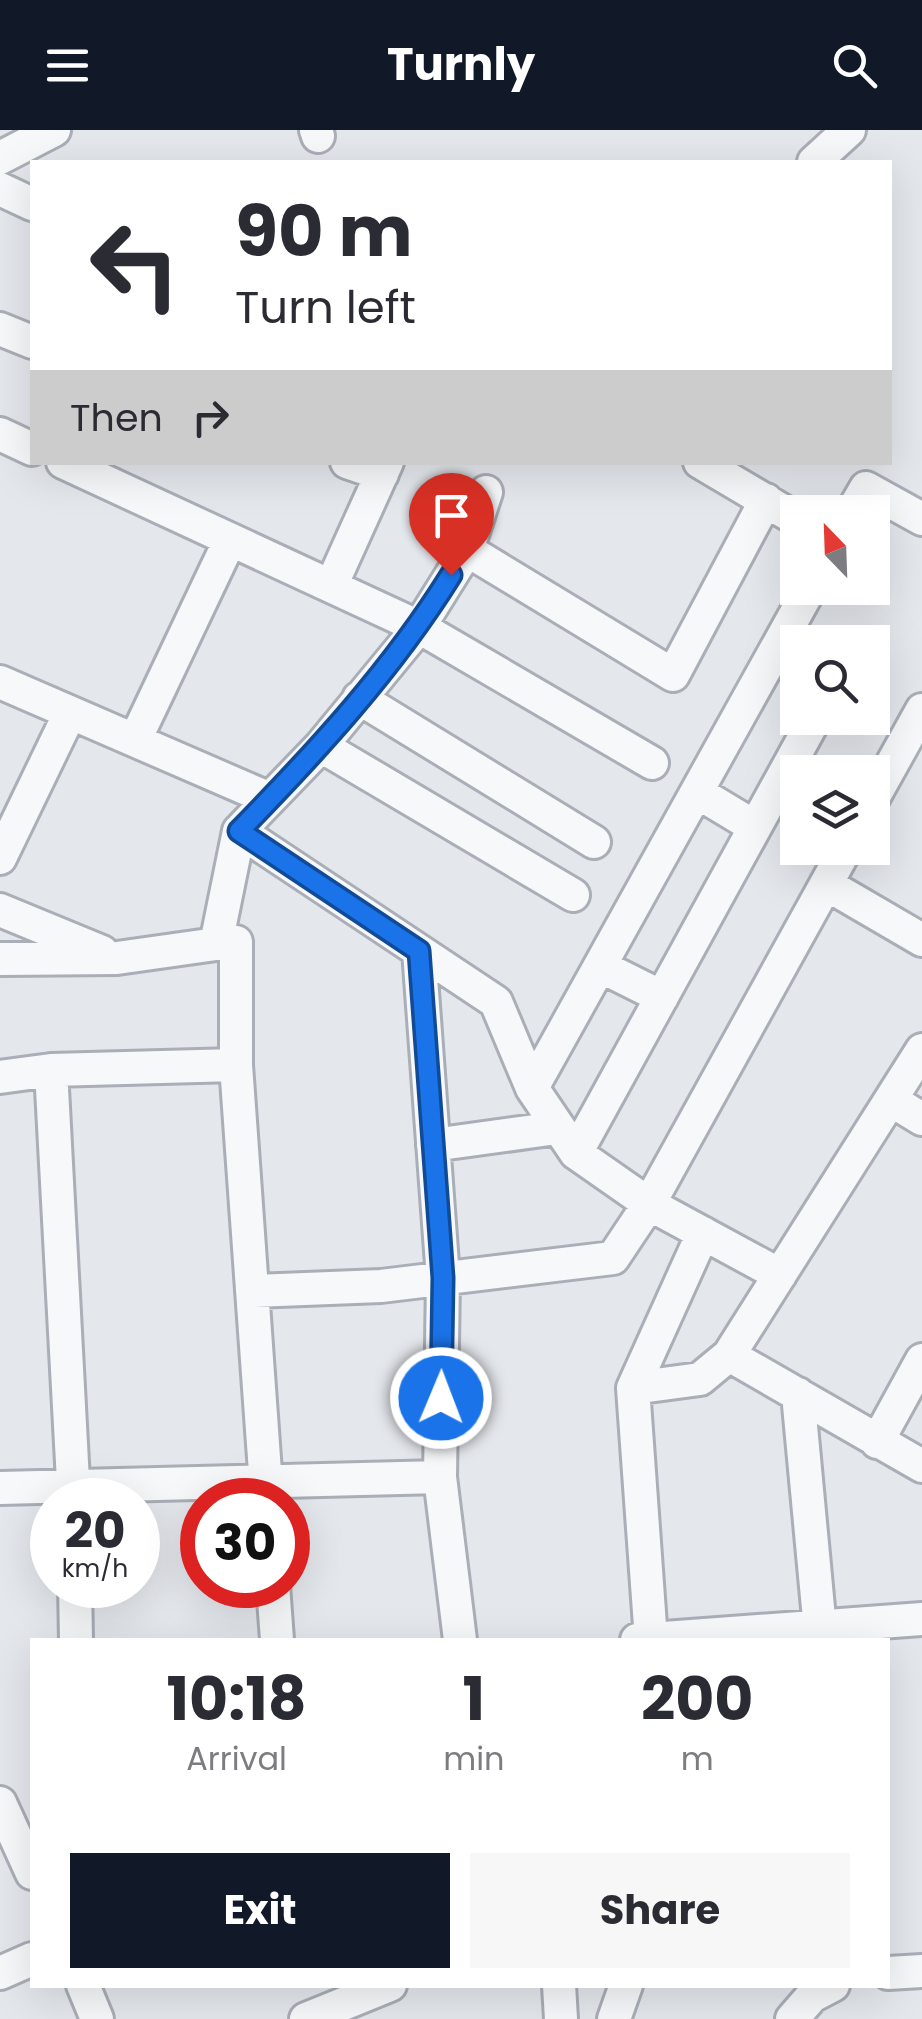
<!DOCTYPE html>
<html lang="en">
<head>
<meta charset="utf-8">
<style>
	body { margin:0; font-family:Poppins,sans-serif; background:#f7f7f7; color:#2b2b33; height:100vh; display:flex; flex-direction:column; font-size:38px; white-space:nowrap }
	* { box-sizing:border-box; margin:0 }
	p { font-size:32px; color:#7c7c81 }
	.icon { flex:none; width:55px; height:55px; fill:none; stroke:currentColor; stroke-width:2; stroke-linecap:round; stroke-linejoin:round }
	.map { position:relative; flex:1; overflow:hidden }
	.details { position:absolute; left:30px; top:1508px; width:860px; height:350px; display:flex; flex-direction:column; background:#fff; border-radius:0px; box-shadow:0 10px 40px #0002 }
	.details>* { flex:none }
	.banner { position:absolute; left:30px; top:30px; width:862px; height:305px; border-radius:0px; box-shadow:0 10px 40px #0002; background:#fff; color:#2b2b33; overflow:hidden }
	.needle { width:65px; rotate:337deg }
	.tools { position:absolute; left:780px; top:365px; display:grid; gap:20px }
	.tools a { display:grid; place-items:center; width:110px; height:110px; border-radius:0px; background:#fff; box-shadow:0 10px 40px #0002; font-size:50px }
	.speed { position:absolute; left:30px; top:1348px; display:flex; gap:20px; font-size:50px; font-weight:700; text-align:center }
	.speed>* { display:grid; place-content:center; width:130px; height:130px; border-radius:50%; background:#fff; box-shadow:0 10px 40px #0002; line-height:1 }
	.speed small { font-size:25px; font-weight:400 }
	.speed .limit { border:15px solid #d22; background:#fff; color:#111 }
	.pin { position:absolute; display:grid; place-items:center; width:85px; height:85px; color:#fff; margin:-102px -42px; border-radius:50% 50% 50% 0; rotate:-45deg; box-shadow:0 0 10px #0007 }
	.pin .icon { rotate:45deg }
	.me { position:absolute; width:110px; margin:-55px; rotate:1deg; stroke-linejoin:round; filter:drop-shadow(0 0 8px #0008) }
	.turn { display:flex; align-items:center; gap:35px; height:210px; padding:0 40px; font-size:45px }
	.turn .icon { width:130px; height:130px; stroke-width:2.5 }
	.turn b { display:block; font-size:70px; line-height:85px }
	.then { display:flex; align-items:center; height:95px; padding:0 40px; background:#0003; gap:20px; font-size:38px }
	.eta { display:flex; justify-content:space-evenly; align-items:center; height:170px; text-align:center }
	.eta b { font-size:60px; font-weight:700; line-height:70px }
	.action { display:flex; gap:20px; margin-top:auto; padding:20px 40px }
	.action a { flex:1; height:115px; border-radius:0px; background:#111827; color:#fff; font-size:40px; font-weight:700; line-height:115px; text-align:center }
	.action a+a { background:#f7f7f7; color:#2b2b33 }
	header { display:flex; justify-content:space-between; align-items:center; height:130px; padding:0 40px; background:#111827; color:#fff; font-size:45px; font-weight:700 }
	.map>svg:first-child { display:block }
	.lines { fill:none; stroke-linecap:round; stroke-linejoin:round }
	.street-casing { stroke:#a9aeb7; stroke-width:38 }
	.street { stroke:#f7f8fa; stroke-width:32 }
	.route-casing { stroke:#114b97; stroke-width:25 }
	.route { stroke:#1a73e8; stroke-width:18 }
</style>
</head>
<body>
<header><svg class="icon" aria-label="menu" viewBox="0 0 24 24"><path d="M4 6h16M4 12h16M4 18h16"/></svg>Turnly<svg class="icon" aria-label="search" viewBox="0 0 24 24"><circle cx="10" cy="10" r="6"/><path d="M15 15l6 6"/></svg></header>
<div class="map">
<svg width="922" height="1889" viewBox="0 0 922 1889">
	<rect width="100%" height="100%" fill="#e4e7ec"/>
	<g class="lines">
		<g class="street-casing">
			<path id="street" d="M316 0 318 6
				M0 28 54 0
				M814 32 849 0
				M0 59 32 74
				M0 199 32 212
				M0 304 32 319
				M63 332 419 497 652 633
				M347 332 382 344
				M700 332 798 390
				M852 382 866 358 922 389
				M467 420 673 545 766 370
				M331 456 387 332
				M0 552 270 669
				M359 568 594 712
				M135 610 230 410
				M321 616 573 765
				M697 662 755 697
				M872 670 922 580
				M239 701 496 872 532 958 576 1023 649 1074 780 1145
				M0 728 70 583
				M826 754 922 810
				M0 780 102 822
				M216 814 236 812V935L267 1370
				M419 821 443 1148 440 1347 460 1510
				M0 829 117 828 216 814 239 701 321 616 419 497 467 420 486 362
				M600 836 662 867
				M51 940 74 1370
				M0 947 51 940 236 935
				M532 958 810 458
				M891 970 922 989
				M433 1015 557 998
				M576 1023 815 588
				M252 1161 381 1156 613 1128 649 1074 846 718
				M729 1225 922 1336
				M633 1258 700 1249 729 1225 922 920
				M798 1264 821 1510
				M877 1312 922 1230
				M0 1358 440 1347
				M75 1455 76 1510
				M273 1455 277 1510
				M637 1510 922 1489
				M651 1510 633 1258 703 1103
				M0 1673 32 1743
				M0 1843 32 1829
				M888 1843 922 1841
				M83 1855 97 1889
				M559 1855 561 1889
				M306 1889 390 1855
				M614 1889 626 1855
				M792 1889 812 1866 833 1855"/>
		</g>
		<use href="#street" class="street"/>
	</g>
	<g class="lines">
		<g class="route-casing">
			<path id="route" d="M441 1268 443 1148 419 821 239 701C316 622 392 540 451 445"/>
		</g>
		<use href="#route" class="route"/>
	</g>
</svg>
<div class="tools">
<a><svg class="needle" viewBox="-14 -14 28 28"><path d="M0-13l5 13h-10z" fill="#e53935"/><path d="M0 13l5-13h-10z" fill="#7c7c81"/></svg></a>
<a><svg class="icon" aria-label="search" viewBox="0 0 24 24"><circle cx="10" cy="10" r="6"/><path d="M15 15l6 6"/></svg></a>
<a><svg class="icon" aria-label="layers" viewBox="0 0 24 24"><path d="M12 4l9 5-9 5-9-5zM3 14l9 5 9-5"/></svg></a>
</div>
<div class="speed"><div>20<small>km/h</small></div><div class="limit">30</div></div>
<div class="pin" style="left:451px;top:445px;background:#d93025"><svg class="icon" aria-label="arrive" viewBox="0 0 24 24"><path d="M6 21V4h12l-3 4 3 4H6"/></svg></div>
<svg class="me" style="left:441px;top:1268px" viewBox="-20 -20 40 40"><circle r="17" fill="#1a73e8" stroke="#fff" stroke-width="3"/><path d="M0-11L8 9 0 5-8 9z" fill="#fff"/></svg>
<div class="banner">
<div class="turn"><svg class="icon" aria-label="left" viewBox="0 0 24 24"><path d="M17 20v-9H6M10 6l-5 5 5 5"/></svg><div><b>90 m</b>Turn left</div></div>
<div class="then">Then<svg class="icon" aria-label="right" viewBox="0 0 24 24"><path d="M7 20v-9h11M14 6l5 5-5 5"/></svg></div>
</div>
<section class="details">
<div class="eta">
<div><b>10:18</b><p>Arrival</p></div>
<div><b>1</b><p>min</p></div>
<div><b>200</b><p>m</p></div>
</div>
<div class="action"><a>Exit</a><a>Share</a></div>
</section>
</div>
</body>
</html>
